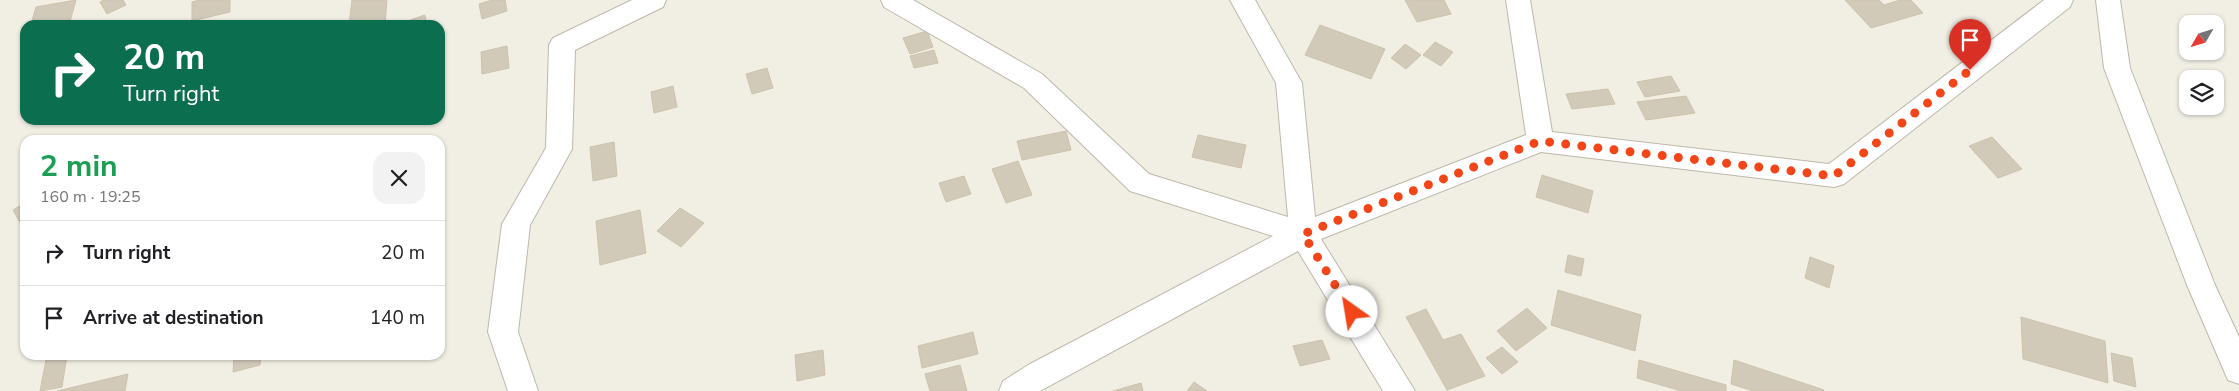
<!DOCTYPE html>
<html lang="en">
<head>
<meta charset="utf-8">
<style>
	body { margin:0; font-family:"Nunito Sans",sans-serif; background:#f2f2f2; color:#202124; height:100vh; display:flex; flex-direction:column; font-size:19px; white-space:nowrap }
	* { box-sizing:border-box; margin:0 }
	p { font-size:16px; color:#757577 }
	.icon { flex:none; width:28px; height:28px; fill:none; stroke:currentColor; stroke-width:2; stroke-linecap:round; stroke-linejoin:round }
	.map { position:relative; flex:1; overflow:hidden }
	.drawer { position:absolute; left:20px; top:135px; width:425px; height:225px; display:flex; flex-direction:column; background:#fff; border-radius:15px; box-shadow:0 1px 4px #0004 }
	.drawer>* { flex:none }
	.hud { position:absolute; left:20px; top:20px; width:425px; height:105px; border-radius:15px; box-shadow:0 1px 4px #0004; background:#0b6e4f; color:#fff; overflow:hidden }
	.needle { width:32px; rotate:231deg }
	.buttons { position:absolute; left:2179px; top:15px; display:grid; gap:10px }
	.buttons a { display:grid; place-items:center; width:45px; height:45px; border-radius:10px; background:#fff; box-shadow:0 1px 4px #0004; font-size:25px }
	.pin { position:absolute; display:grid; place-items:center; width:42px; height:42px; color:#fff; margin:-51px -21px; border-radius:50% 50% 50% 0; rotate:-45deg; box-shadow:0 0 5px #0007 }
	.pin .icon { rotate:45deg }
	.me { position:absolute; width:55px; margin:-28px; rotate:328deg; stroke-linejoin:round; filter:drop-shadow(0 0 4px #0008) }
	.turn { display:flex; align-items:center; gap:18px; height:105px; padding:0 20px; font-size:22px }
	.turn .icon { width:65px; height:65px; stroke-width:2.5 }
	.turn b { display:block; font-size:35px; line-height:42px }
	.round { display:grid; place-items:center; flex:none; width:52px; height:52px; border-radius:15px; background:#f2f2f2 }
	.headline { display:flex; align-items:center; justify-content:space-between; height:85px; padding:0 20px }
	h1 { font-size:30px; font-weight:700; line-height:38px; color:#1e9e55 }
	ul { padding:0; list-style:none }
	li { display:flex; align-items:center; gap:15px; height:65px; padding:0 20px; border-top:1px solid #e0e0e0 }
	li div { flex:1 }
	li b { display:block; font-size:19px }
	li em { font-style:normal }
	.map>svg:first-child { display:block }
	.building { fill:#d2cab9; stroke:#ccc2ad }
	.lines { fill:none; stroke-linecap:round; stroke-linejoin:round }
	.street-casing { stroke:#bfb8a9; stroke-width:2 }
	.street { fill:#fff; fill-rule:evenodd }
	.route { stroke:#f24619; stroke-width:9; stroke-dasharray:0 16.2 }
</style>
</head>
<body>
<div class="map">
<svg width="2239" height="391" viewBox="0 0 2239 391">
	<rect width="100%" height="100%" fill="#f1eee3"/>
	<path class="building" d="M76 0 69 25H31L36 7Z
		M104 0H123L126 5 107 14 100 2Z
		M199 0H230V12L192 21V2Z
		M352 0H387L385 25H349Z
		M492 0H505L507 11 482 19 479 4Z
		M1405 0H1444L1451 14 1417 22Z
		M1845 0H1879L1884 5 1900 0H1911L1923 13 1871 28Z
		M425 15 427 25H411L410 20Z
		M1320 25 1385 49 1371 79 1305 55Z
		M927 31 933 47 910 54 903 38Z
		M1435 42 1453 52 1441 66 1423 55Z
		M1405 44 1421 55 1406 69 1391 58Z
		M507 46 509 68 482 74 481 52Z
		M934 50 938 63 914 68 910 56Z
		M767 68 773 88 752 94 746 74Z
		M1671 76 1680 91 1645 97 1637 82Z
		M673 86 677 107 654 113 651 92Z
		M1608 89 1615 104 1572 109 1566 94Z
		M1686 96 1695 113 1646 120 1637 102Z
		M1066 131 1071 150 1022 160 1017 141Z
		M1198 135 1246 145 1241 168 1192 157Z
		M1992 137 2022 169 1998 178 1969 146Z
		M614 142 617 176 593 181 590 147Z
		M1018 161 1032 195 1006 203 992 169Z
		M1542 175 1593 191 1588 213 1536 197Z
		M964 176 971 194 946 202 939 183Z
		M25 203V231L13 210Z
		M680 208 704 223 681 247 657 231Z
		M640 210 646 253 600 265 596 221Z
		M1568 255 1584 259 1581 276 1565 272Z
		M1810 257 1834 266 1829 288 1805 278Z
		M1558 290 1641 315 1635 351 1551 325Z
		M1527 308 1547 328 1516 351 1497 331Z
		M1426 309 1443 340 1461 334 1485 376 1447 390 1406 317Z
		M2021 317 2105 341 2108 383 2023 359Z
		M973 332 978 354 922 368 918 346Z
		M1322 340 1330 359 1300 366 1293 346Z
		M1502 347 1518 362 1502 374 1486 358Z
		M823 350 825 375 797 381 795 355Z
		M2111 353 2132 358 2136 387 2114 381Z
		M47 355H67L62 387 40 391Z
		M234 355H261L260 365 233 372Z
		M1639 360 1726 385V391H1681L1637 378Z
		M1734 360 1824 390 1823 391H1753L1731 384Z
		M960 365 967 391H930L925 374Z
		M128 374 125 391H57Z
		M1194 382 1207 391H1187Z
		M1141 383 1143 391H1113Z"/>
	<g class="lines">
		<g class="street-casing">
			<path id="street" d="M632 0H666L663 7 575 50 572 149 530 225 518 332 538 391H508L488 332 502 224 546 148 549 45 553 38Z
				M881 0H913L1042 74 1149 174 1288 217 1276 83 1230 0H1255L1302 83 1315 217 1526 135 1506 0H1530L1552 132 1829 164 2044 0H2073L2070 7 1844 184 1834 187 1541 152 1321 239 1415 391H1383L1298 251 1040 391H999L1003 381 1030 364 1273 236 1130 191 1024 88 884 7Z
				M2096 0H2120L2130 68 2215 285 2239 337V384L2228 380 2187 285 2104 68Z"/>
		</g>
		<use href="#street" class="street"/>
	</g>
	<g class="lines">
		<path class="route" d="M1352 312 1303 234 1540 141 1834 176 1970 70"/>
	</g>
</svg>
<div class="buttons">
<a><svg class="needle" viewBox="-14 -14 28 28"><path d="M0-13l5 13h-10z" fill="#e53935"/><path d="M0 13l5-13h-10z" fill="#757577"/></svg></a>
<a><svg class="icon" aria-label="layers" viewBox="0 0 24 24"><path d="M12 4l9 5-9 5-9-5zM3 14l9 5 9-5"/></svg></a>
</div>
<div class="pin" style="left:1970px;top:70px;background:#d93025"><svg class="icon" aria-label="arrive" viewBox="0 0 24 24"><path d="M6 21V4h12l-3 4 3 4H6"/></svg></div>
<svg class="me" style="left:1352px;top:312px" viewBox="-20 -20 40 40"><circle r="19" fill="#fff"/><path d="M0-13L10 11 0 6-10 11z" fill="#f24619"/></svg>
<div class="hud">
<div class="turn"><svg class="icon" aria-label="right" viewBox="0 0 24 24"><path d="M7 20v-9h11M14 6l5 5-5 5"/></svg><div><b>20 m</b>Turn right</div></div>
</div>
<section class="drawer">
<div class="headline"><div><h1>2 min</h1><p>160 m · 19:25</p></div><a class="round"><svg class="icon" aria-label="close" viewBox="0 0 24 24"><path d="M6 6l12 12M18 6L6 18"/></svg></a></div>
<ul>
<li><svg class="icon" aria-label="right" viewBox="0 0 24 24"><path d="M7 20v-9h11M14 6l5 5-5 5"/></svg><div><b>Turn right</b></div><em>20 m</em></li>
<li><svg class="icon" aria-label="arrive" viewBox="0 0 24 24"><path d="M6 21V4h12l-3 4 3 4H6"/></svg><div><b>Arrive at destination</b></div><em>140 m</em></li>
</ul>
</section>
</div>
</body>
</html>
